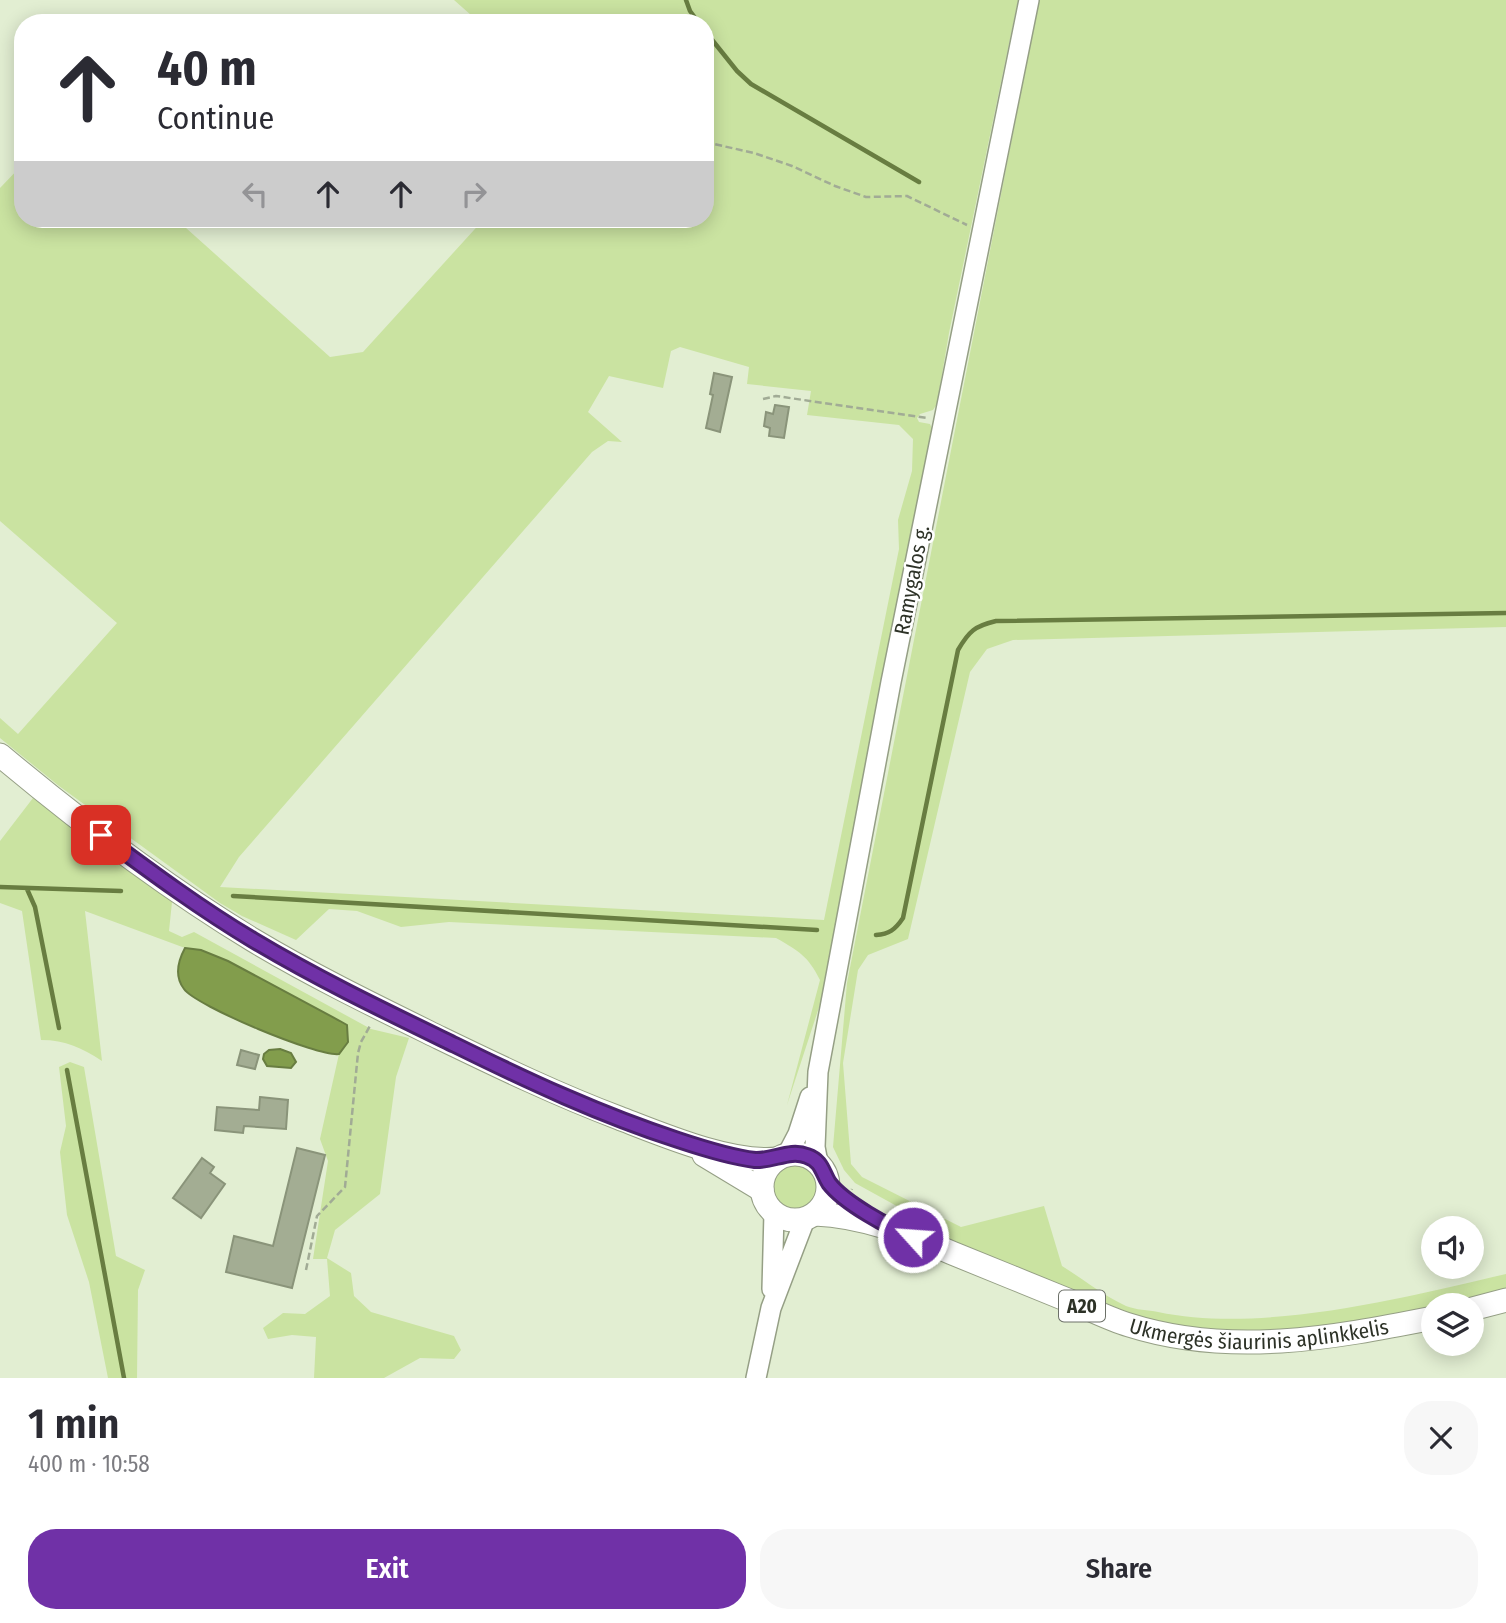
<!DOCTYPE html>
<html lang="en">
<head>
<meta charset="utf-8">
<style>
	body { margin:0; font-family:"Fira Sans Condensed",sans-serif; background:#f7f7f7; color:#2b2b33; height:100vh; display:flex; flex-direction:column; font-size:26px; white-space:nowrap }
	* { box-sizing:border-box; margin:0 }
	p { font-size:23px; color:#7c7c81 }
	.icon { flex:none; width:38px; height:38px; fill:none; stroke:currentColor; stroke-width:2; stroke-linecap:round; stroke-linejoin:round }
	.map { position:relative; height:1378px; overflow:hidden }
	.drawer { display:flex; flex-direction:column; background:#fff; flex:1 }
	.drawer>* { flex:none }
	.guide { position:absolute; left:14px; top:14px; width:700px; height:214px; border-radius:28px; box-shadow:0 4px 18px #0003; background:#fff; color:#2b2b33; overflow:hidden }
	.fabs { position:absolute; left:1421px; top:1216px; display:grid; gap:14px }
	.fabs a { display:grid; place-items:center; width:63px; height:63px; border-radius:50%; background:#fff; box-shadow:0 4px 18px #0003; font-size:35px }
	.pin { position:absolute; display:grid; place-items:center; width:60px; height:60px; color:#fff; margin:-30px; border-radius:14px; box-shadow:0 4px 10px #0006 }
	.me { position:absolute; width:77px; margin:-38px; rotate:296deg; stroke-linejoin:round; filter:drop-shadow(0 0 5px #0008) }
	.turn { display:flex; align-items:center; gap:24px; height:147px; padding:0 28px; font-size:32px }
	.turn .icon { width:91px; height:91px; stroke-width:2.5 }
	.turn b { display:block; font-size:49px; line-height:60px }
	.lanes { display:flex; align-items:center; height:66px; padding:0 28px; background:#0003; justify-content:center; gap:35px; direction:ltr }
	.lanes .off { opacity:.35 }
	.round { display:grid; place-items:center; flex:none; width:74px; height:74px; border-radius:28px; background:#f7f7f7 }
	.summary { display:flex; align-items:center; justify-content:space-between; height:119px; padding:0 28px }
	h1 { font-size:42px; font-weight:600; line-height:52px }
	.cta { display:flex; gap:14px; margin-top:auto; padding:14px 28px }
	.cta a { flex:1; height:80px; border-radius:28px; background:#7031a7; color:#fff; font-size:28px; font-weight:600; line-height:80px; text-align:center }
	.cta a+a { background:#f7f7f7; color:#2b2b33 }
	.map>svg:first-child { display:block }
	.green { fill:#cae3a1; fill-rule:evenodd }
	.water { fill:#829d4c; stroke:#687d41; stroke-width:2 }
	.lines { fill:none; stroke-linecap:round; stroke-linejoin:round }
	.stream { stroke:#687d41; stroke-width:4.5 }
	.building { fill:#a3ad93; stroke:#8a947a; stroke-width:2 }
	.secondary-casing { stroke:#959f85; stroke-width:22 }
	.trunk-casing { stroke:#959f85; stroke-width:25 }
	.path { stroke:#a1ab95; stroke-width:2.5; stroke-dasharray:7 3.5; stroke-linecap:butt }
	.secondary { stroke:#fff; stroke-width:19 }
	.trunk { stroke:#fff; stroke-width:23 }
	.route-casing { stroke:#49206d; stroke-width:18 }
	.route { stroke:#7031a7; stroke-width:12 }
	.labels { text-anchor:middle; stroke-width:5; stroke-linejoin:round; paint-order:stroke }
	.shield { fill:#fff; stroke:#6c7068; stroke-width:2 }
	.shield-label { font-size:19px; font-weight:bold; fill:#2d3227 }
	.street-label { font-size:21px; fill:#2d3227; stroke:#fff }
</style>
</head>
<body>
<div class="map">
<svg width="1506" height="1378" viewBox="0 0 1506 1378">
	<rect width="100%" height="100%" fill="#e2eed2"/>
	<path class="green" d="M454 0H1018L949 333 937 404 933 410 920 414 917 418 919 422 930 424 933 431 823 995 787 1105 820 980C808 956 799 951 776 938L449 922 401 927 357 911 329 909 296 940 242 916 220 903 59 786 0 738V718L18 734 117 623 0 521V188L23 164V219H176L330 357 363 352 484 219H705V23H480ZM680 347 749 367 747 384 811 391 807 415 899 425 913 439 912 471 898 520 899 549 824 920 220 887 239 857 592 452 608 441 622 442 588 412 609 376 663 388 671 351Z
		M1039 0H1506V627L1013 640 987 649 970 672 908 939 868 955 858 970 843 1063 851 1164 862 1177 961 1227 1044 1206 1062 1266C1083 1279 1104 1296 1126 1306 1136 1310 1148 1310 1158 1312 1262 1334 1403 1298 1506 1274V1289L1433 1306V1307L1341 1325 1269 1333 1207 1332 1158 1324 947 1240 942 1231 855 1183 844 1170 833 1147 847 983Z
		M33 798 172 902 169 931 182 937 194 932 371 1029 409 1038 396 1077 380 1194 335 1230 327 1258 351 1273 354 1296 371 1312 454 1336 461 1350 454 1359 420 1358 384 1378H314L316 1337 292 1335 268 1339 263 1328 283 1313 305 1314 330 1296 327 1259H313L328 1161 320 1139 339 1054 348 1042 347 1025 228 961 201 950 185 948 85 911 102 1061C82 1048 66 1040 41 1040L22 911 0 903V841Z
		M70 1062 84 1067 116 1256 145 1270 138 1290 137 1378H108L89 1282 67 1215 60 1152 66 1126 59 1067Z
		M773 1187a22 22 0 1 1 44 0a22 22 0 1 1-44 0Z"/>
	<path class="water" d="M185 948 201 950 228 961 340 1021 347 1025 348 1042 339 1054C318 1057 196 1006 184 989 174 976 178 961 185 948Z
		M280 1049 291 1053 296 1062 291 1068 267 1066 263 1059 264 1054 269 1050Z"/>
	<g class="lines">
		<path class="stream" d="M686 0 690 11 699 23
			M705 31 737 71 751 84 919 182
			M0 887 121 891
			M27 889 35 907 59 1028
			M233 896 817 930
			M876 935C889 934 895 930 903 918L958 650C969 631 975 626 996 621L1506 613
			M67 1070 124 1378"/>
	</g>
	<path class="building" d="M714 373 732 377 720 432 706 428 713 395 710 394Z
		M775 405 789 407 784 438 769 436 770 428 764 426 766 412 773 414Z
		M241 1050 259 1055 255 1069 237 1065Z
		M260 1097 288 1100 286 1129 244 1126 243 1133 215 1130 217 1107 259 1110Z
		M297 1148 325 1155 292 1288 226 1272 234 1236 273 1246Z
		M202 1158 214 1167 210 1173 225 1184 201 1218 173 1198Z"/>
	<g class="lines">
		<g class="secondary-casing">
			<path id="secondary" d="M787 1155 798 1134 810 1097
				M818 1163 815 1147 818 1072 891 682 1029 0
				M772 1289 774 1213
				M756 1378 771 1308 805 1219"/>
		</g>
		<g class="trunk-casing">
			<g id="trunk">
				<path d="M0 755C80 822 164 886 253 940 313 976 377 1007 440 1038 500 1067 558 1095 619 1118 663 1135 731 1164 777 1159"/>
				<circle cx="795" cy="1187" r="33"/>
				<path d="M704 1155 762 1190"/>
				<path id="s1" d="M815 1214C864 1216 908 1234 952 1253 991 1269 1031 1285 1070 1301 1090 1309 1109 1319 1129 1325 1230 1357 1332 1338 1433 1318"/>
				<path d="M1472 1309 1506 1300"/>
			</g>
		</g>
		<path class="path" d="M705 142 754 153 792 166 835 186 866 197 907 196 967 225
			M763 399 776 396 927 418
			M847 1199 852 1189
			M306 1270 317 1216 345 1187 358 1053 361 1042 371 1024"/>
		<use href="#secondary" class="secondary"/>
		<use href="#trunk" class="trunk"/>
	</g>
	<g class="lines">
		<g class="route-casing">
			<path id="route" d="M101 835C151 872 201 909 253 940 318 979 387 1012 455 1045 528 1081 601 1115 678 1140 702 1148 730 1157 755 1160 773 1161 790 1149 807 1156 822 1161 822 1172 829 1183 844 1203 890 1228 913 1237"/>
		</g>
		<use href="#route" class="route"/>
	</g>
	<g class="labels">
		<rect class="shield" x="1059" y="1290.5" width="46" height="31" rx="5"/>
		<g class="shield-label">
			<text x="1082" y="1313">A20</text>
		</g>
		<g class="street-label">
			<text transform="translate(912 580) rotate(-79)" y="7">Ramygalos g.</text>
			<text dy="7" stroke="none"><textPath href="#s1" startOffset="466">Ukmergės šiaurinis aplinkkelis</textPath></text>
		</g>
	</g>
</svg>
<div class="fabs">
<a><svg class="icon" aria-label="sound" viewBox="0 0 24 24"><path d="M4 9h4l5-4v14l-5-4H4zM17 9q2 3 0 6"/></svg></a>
<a><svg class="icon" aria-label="layers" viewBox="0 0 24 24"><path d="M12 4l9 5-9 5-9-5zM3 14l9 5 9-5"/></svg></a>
</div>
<div class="pin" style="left:101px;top:835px;background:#d93025"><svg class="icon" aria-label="arrive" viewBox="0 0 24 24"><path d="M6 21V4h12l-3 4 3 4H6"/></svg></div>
<svg class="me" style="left:913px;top:1237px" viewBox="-20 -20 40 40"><circle r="17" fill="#7031a7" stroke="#fff" stroke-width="3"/><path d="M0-11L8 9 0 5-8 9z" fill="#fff"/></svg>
<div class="guide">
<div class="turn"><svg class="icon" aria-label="ahead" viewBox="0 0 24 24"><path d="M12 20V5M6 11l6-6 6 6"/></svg><div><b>40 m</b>Continue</div></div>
<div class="lanes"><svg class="icon off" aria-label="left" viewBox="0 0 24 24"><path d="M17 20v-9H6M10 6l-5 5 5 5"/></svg><svg class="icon" aria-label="ahead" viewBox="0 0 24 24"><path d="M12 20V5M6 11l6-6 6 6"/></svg><svg class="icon" aria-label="ahead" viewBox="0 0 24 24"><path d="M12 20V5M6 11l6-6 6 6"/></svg><svg class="icon off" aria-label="right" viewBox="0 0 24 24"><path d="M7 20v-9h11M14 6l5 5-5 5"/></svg></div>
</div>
</div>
<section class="drawer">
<div class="summary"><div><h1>1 min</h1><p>400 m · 10:58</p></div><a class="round"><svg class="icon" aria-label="close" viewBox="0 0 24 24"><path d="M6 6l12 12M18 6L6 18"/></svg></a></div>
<div class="cta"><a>Exit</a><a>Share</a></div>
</section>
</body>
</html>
